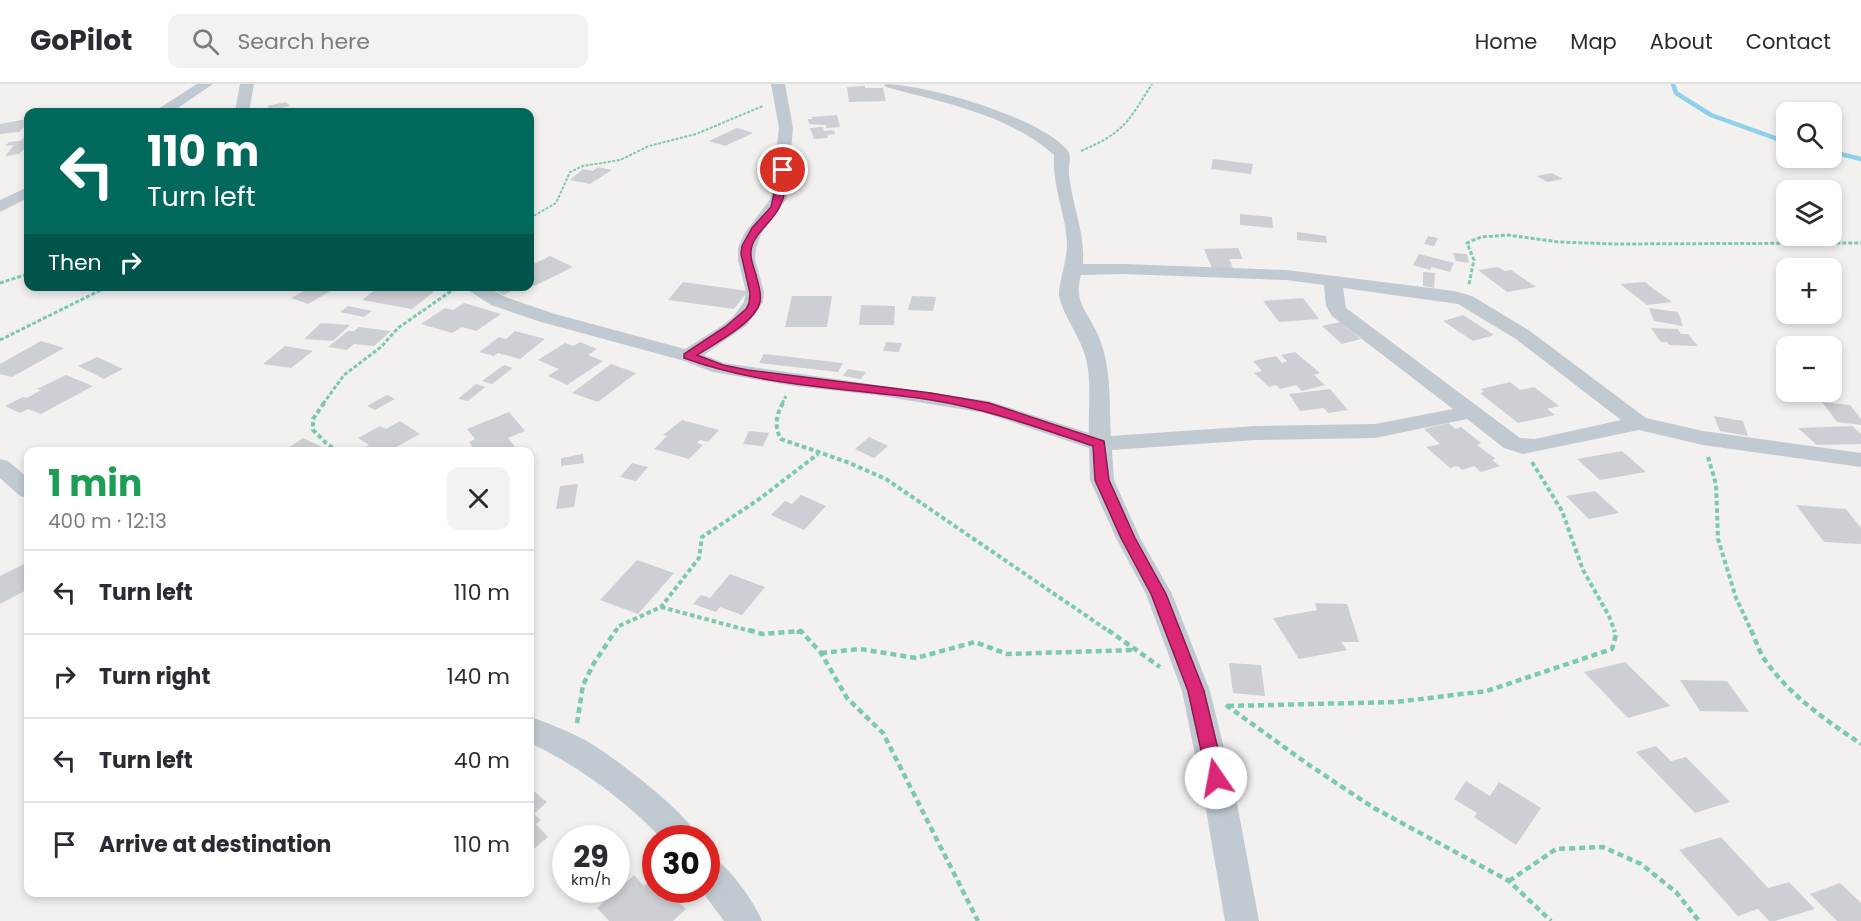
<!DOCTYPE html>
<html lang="en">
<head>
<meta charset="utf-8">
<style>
	body { margin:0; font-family:Poppins,sans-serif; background:#f2f2f3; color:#2b2b33; height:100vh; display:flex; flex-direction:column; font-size:22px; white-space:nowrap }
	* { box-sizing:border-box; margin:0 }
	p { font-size:20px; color:#7c7c81 }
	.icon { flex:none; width:33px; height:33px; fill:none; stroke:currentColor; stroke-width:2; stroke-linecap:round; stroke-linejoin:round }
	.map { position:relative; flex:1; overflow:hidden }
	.panel { position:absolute; left:24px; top:363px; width:510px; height:450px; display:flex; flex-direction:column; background:#fff; border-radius:12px; box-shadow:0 3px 9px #0003 }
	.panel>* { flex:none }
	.banner { position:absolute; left:24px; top:24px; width:510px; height:183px; border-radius:12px; box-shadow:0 3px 9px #0003; background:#00695c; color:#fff; overflow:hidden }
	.fabs { position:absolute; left:1776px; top:18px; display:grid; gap:12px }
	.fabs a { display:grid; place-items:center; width:66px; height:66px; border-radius:12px; background:#fff; box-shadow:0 3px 9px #0003; font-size:30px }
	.speed { position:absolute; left:552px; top:741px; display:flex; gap:12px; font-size:30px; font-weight:700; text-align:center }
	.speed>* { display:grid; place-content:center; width:78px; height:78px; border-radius:50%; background:#fff; box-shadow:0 3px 9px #0003; line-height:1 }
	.speed small { font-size:15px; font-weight:400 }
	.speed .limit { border:9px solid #d22; background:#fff; color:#111 }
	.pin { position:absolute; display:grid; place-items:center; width:51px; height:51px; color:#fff; margin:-26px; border:3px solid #fff; border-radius:50%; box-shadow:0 2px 6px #0007 }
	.me { position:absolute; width:66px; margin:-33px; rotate:348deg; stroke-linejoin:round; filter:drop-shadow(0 0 4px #0008) }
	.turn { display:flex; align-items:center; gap:21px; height:126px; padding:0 24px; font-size:27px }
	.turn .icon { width:78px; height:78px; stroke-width:2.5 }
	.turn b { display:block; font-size:42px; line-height:51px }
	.then { display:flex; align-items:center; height:57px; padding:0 24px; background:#0003; gap:12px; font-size:22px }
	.round { display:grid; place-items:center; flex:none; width:63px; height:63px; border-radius:12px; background:#f2f2f3 }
	.summary { display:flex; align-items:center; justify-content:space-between; height:102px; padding:0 24px }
	h1 { font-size:36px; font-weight:700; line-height:45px; color:#1e9e55 }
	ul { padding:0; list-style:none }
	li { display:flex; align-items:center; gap:18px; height:84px; padding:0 24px; border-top:2px solid #e1e1e2 }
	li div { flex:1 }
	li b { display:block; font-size:22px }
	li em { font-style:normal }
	header { display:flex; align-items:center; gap:36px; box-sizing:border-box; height:84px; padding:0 30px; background:#fff; border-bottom:2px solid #e1e1e2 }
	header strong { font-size:28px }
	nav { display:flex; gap:33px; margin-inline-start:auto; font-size:21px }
	.search { width:420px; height:54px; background:#f2f2f3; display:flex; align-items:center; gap:15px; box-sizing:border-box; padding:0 21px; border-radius:12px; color:#7c7c81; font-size:22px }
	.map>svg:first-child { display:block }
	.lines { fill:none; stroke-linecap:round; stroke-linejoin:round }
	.stream { stroke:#8fd0ea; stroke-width:4.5 }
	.building { fill:#cdcfd4 }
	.path-far3 { stroke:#79cba9; stroke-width:2; stroke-dasharray:3 1.5; stroke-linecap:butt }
	.path-far2 { stroke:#79cba9; stroke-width:3; stroke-dasharray:4 2; stroke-linecap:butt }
	.path-far1 { stroke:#79cba9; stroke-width:4; stroke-dasharray:4.5 3; stroke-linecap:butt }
	.path { stroke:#79cba9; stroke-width:4.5; stroke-dasharray:6 4; stroke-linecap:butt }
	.minor { fill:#c1c9d1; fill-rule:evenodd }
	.route { fill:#db2777; stroke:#8e194d; stroke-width:1.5 }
</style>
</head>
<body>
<header>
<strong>GoPilot</strong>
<div class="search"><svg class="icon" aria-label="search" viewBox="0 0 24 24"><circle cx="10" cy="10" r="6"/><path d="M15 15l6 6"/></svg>Search here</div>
<nav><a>Home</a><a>Map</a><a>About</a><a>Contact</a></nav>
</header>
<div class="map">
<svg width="1861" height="837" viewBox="0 0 1861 837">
	<rect width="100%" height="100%" fill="#f3f0f0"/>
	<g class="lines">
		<path class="stream" d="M1673 0 1676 9 1711 31 1786 58
			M1832 68 1861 75"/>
	</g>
	<path class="building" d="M865 2V4H883L886 17 849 18 847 3Z
		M286 18 290 22 271 26 267 22Z
		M837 31 840 43 826 44V41L809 40 808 35H812V33Z
		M27 35 23 39H27L19 48 0 50V40Z
		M823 43 824 47 834 46 835 50 827 51 828 54 814 55 810 44Z
		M737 44 753 49 725 62 709 57Z
		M24 53H28V65L23 66 19 70 5 72 14 61 5 62 9 58 21 57Z
		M1213 75 1253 80 1251 90 1211 85Z
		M598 83 612 86 590 100 570 96 583 85 593 87Z
		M1552 89 1563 95 1547 98 1537 92Z
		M1240 130 1272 133 1273 144 1240 141Z
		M1297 148 1326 152 1327 159 1297 156Z
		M1428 152 1438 154 1434 162 1424 160Z
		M1238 164 1243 175H1229L1233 184H1212L1204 165Z
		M1453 169 1467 170 1469 179 1456 177Z
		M1419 170 1454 179 1450 188 1432 183 1430 186 1413 181Z
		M550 172 573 183 534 202 530 200V182Z
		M1498 183 1505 187 1511 186 1536 203 1507 208 1478 186Z
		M1423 188 1435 189 1434 204 1423 202Z
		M683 198 748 207 734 225 668 216Z
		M1645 198 1655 206 1672 218 1647 221 1620 200Z
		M313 202 332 206 308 220 291 214Z
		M380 202H441L412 225 362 216Z
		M497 202H520L504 211 492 205Z
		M792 212H832L827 243H785Z
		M912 212 936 213 933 227 908 226Z
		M1303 214 1319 235 1279 238 1263 217Z
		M464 219 501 230 476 247 462 243 452 249 421 240 445 224 453 226Z
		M861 221 895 222 894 241H859Z
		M348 222 372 227 364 233 340 228Z
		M1649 224 1678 228 1683 242 1654 237Z
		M1463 231 1494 251 1473 257 1443 237Z
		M1340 238 1361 255 1342 260 1322 242Z
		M321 239 350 241 333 257 304 255Z
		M359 243 391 247 374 262 354 260 347 266 328 263 348 247H354Z
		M1651 244 1678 245 1681 250H1688L1698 262 1669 261 1667 258H1661Z
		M515 247 545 255 520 275 498 269 494 272 479 268 499 253 506 255Z
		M41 257 64 264 12 293 0 290V280Z
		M580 258 597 265 588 271 603 277 567 301 548 292 559 285 538 276 565 259 573 262Z
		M886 258 902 259 899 268 883 267Z
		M285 262 313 267 291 284 263 280Z
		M1295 268 1320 289 1314 291 1325 301 1302 307 1296 301 1280 305 1276 301 1269 303 1254 289 1262 287 1253 277 1276 272 1282 279 1287 277 1281 271Z
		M764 270 843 279 838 288 759 279Z
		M97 273 123 285 104 295 78 282Z
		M611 280 636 289 598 318 572 309Z
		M504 281 513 284 492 300 482 297Z
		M848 285 866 288 861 295 843 292Z
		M66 291 93 302 41 330 28 325 20 329 5 322 23 313 27 314 41 306 37 305Z
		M1510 298 1520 306 1534 303 1559 322 1547 325 1555 331 1518 339 1480 309 1484 308 1481 305Z
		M476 300 485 303 468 317 458 315Z
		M1330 305 1348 326 1328 329 1324 324 1300 327 1289 310Z
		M387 311 395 315 375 326 367 322Z
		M1822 318 1850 321 1861 335V341L1837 338Z
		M509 328 525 347 508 354 517 366 476 368 469 358 475 355 467 345Z
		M1714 332 1743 337 1748 352 1720 347Z
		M682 336 719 346 708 358 700 356 697 359 703 361 689 375 654 365 667 352 663 351Z
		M400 337 420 350 389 367 385 365 381 368H369L364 364 369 361 358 354 380 342 386 345Z
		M1448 339 1456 345 1461 343 1481 359 1477 361 1496 375 1492 376 1500 382 1481 388 1474 382 1462 386 1458 382 1450 384 1426 363 1440 360 1424 345Z
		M1852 342 1861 350V360L1817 361 1798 344Z
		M749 347 769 349 763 362 743 360Z
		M869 353 888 362 874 374 855 365Z
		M303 354 320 362 332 368 285 366Z
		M1622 367 1646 388 1600 396 1577 375Z
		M583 370 584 379 561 382V374Z
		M632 379 648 383 636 397 620 393Z
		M578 400 574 423 556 425 560 402Z
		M1595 407 1619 429 1589 435 1566 412Z
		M801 411 826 422 804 446 771 431 785 417 792 420Z
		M1796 421 1846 425 1861 444V460L1824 458Z
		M637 476 674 489 638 530 600 516Z
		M28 478V505L0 520V492Z
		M730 490 765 503 742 531 720 523 716 528 693 520 701 511 710 514Z
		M1315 519 1347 520 1359 558H1341L1347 566 1299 575 1273 534 1317 526Z
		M1625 578 1670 622 1628 634 1584 588Z
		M1229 579 1261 581 1265 612 1233 609Z
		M1680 596 1727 597 1749 628 1700 627Z
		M1656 662 1671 677 1686 673 1730 718 1695 729 1636 668Z
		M1466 697 1490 712 1499 698 1541 724 1516 761 1474 733 1477 729 1454 715Z
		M530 704 547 718 534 730 541 736 536 740 548 753 530 768Z
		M1721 753 1768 804 1789 798 1815 825 1775 837H1769L1758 825 1738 832 1679 766Z
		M634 791 644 802 652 794 656 797V806H665L686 825 673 837H609L597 824Z
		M1840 799 1861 819V837H1837L1810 810Z"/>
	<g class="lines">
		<path class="path-far3" d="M1081 67C1125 48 1127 39 1152 0
			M530 134 556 119 570 88 583 82 620 76 649 62 696 50 763 22"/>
		<path class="path-far2" d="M0 199 28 190
			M1469 200 1474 176 1467 159 1481 153 1508 151 1559 158 1615 160 1861 159
			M0 256 109 202
			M323 320 344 291 381 263 398 244 454 205
			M782 320 786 312"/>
		<path class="path-far1" d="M324 319 313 335V346L328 361 341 368
			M783 319C776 331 774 343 781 355L847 378 886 395 1110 548
			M1708 373 1716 400 1718 455 1736 514 1752 548
			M1532 378 1562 427 1583 486 1609 532 1615 548
			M661 523 754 548
			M615 548 619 542 661 523 699 474 702 453 758 416 818 370
			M789 548H802"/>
		<path class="path" d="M749 546 762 550 801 547 821 569 847 614 883 649 978 837
			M1108 546 1160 583
			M1751 546C1756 556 1759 568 1765 576 1789 611 1827 637 1861 660
			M821 569 860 565 916 574 975 558 1007 570 1135 566
			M1226 621 1309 681 1374 724 1509 797 1551 837
			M1228 622 1396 618 1487 607 1612 565 1616 551 1614 546
			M577 639 583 601 594 579 616 546
			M1509 797 1556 765 1603 763 1641 780 1676 808 1699 837"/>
		<path class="minor" d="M197 0H213L172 28H156L158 25Z
			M240 0H254L249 28H235Z
			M771 0H785L793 44 787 114 761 150 756 164 755 175 764 208 763 218 747 241 704 271 724 279 989 317 1089 349C1088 326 1092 298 1086 275 1081 253 1063 232 1059 212 1058 202 1067 176 1067 162 1067 132 1052 104 1054 71 1008 30 944 19 886 3L884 0C925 0 1043 34 1068 67 1072 73 1068 83 1069 90 1072 121 1085 148 1083 180H1123L1286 186 1454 207 1472 212 1530 247 1646 334 1703 347 1861 369V383L1703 361 1639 346 1523 370 1504 364 1467 335 1375 354 1255 356 1112 366 1114 396 1140 454 1172 510 1210 607 1236 714 1259 837H1225L1204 714 1182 607 1146 510 1116 454 1090 396 1089 364 985 329 875 311 793 302 713 288 681 276 541 238 491 221 462 202H486L505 213 555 230 685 265 723 241 733 233 744 218 746 208 738 175V164L744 150 771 114 779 44ZM1123 190 1286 196 1324 201 1326 222 1332 232 1453 325 1375 340 1255 342 1111 352C1109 318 1112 283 1098 251 1088 228 1073 218 1081 191ZM1343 204 1458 220 1516 255 1621 336 1535 355 1520 354 1346 224Z
			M28 103V114L0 128V116Z
			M0 375 8 377 28 394V414L20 412 0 394Z
			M530 633C548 639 568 647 585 656 610 670 690 730 698 754H661C625 716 577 681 530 659Z
			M706 770C726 777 754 817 762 837H724L701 806H706Z"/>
	</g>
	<path class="route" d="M780 84 787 86C786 98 786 111 780 122 774 136 759 145 753 159 748 170 753 181 756 191 758 200 762 209 760 218 755 239 714 260 697 271L723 281 748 286 931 309 989 319 1104 357 1109 396 1135 454 1166 510 1204 607 1225 694 1222 700 1216 702 1210 700 1207 694 1188 607 1151 510 1121 454 1095 396 1093 362C1039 344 987 325 931 316 848 304 763 303 684 274V270L725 243 746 225 749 219 750 209 741 170 742 162 752 144 771 123Z"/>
</svg>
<div class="fabs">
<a><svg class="icon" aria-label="search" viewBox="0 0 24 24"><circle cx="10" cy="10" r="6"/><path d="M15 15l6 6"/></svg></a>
<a><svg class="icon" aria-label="layers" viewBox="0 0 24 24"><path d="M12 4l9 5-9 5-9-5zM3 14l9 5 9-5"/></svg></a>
<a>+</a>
<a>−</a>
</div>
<div class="speed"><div>29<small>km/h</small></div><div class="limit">30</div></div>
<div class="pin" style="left:783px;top:86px;background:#d93025"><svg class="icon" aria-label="arrive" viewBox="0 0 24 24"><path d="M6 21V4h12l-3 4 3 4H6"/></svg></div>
<svg class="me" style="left:1216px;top:694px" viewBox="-20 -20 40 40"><circle r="19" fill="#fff"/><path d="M0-13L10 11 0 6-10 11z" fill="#db2777"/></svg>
<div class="banner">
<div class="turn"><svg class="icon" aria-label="left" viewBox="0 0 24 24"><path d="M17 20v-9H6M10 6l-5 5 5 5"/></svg><div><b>110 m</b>Turn left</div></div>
<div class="then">Then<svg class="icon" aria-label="right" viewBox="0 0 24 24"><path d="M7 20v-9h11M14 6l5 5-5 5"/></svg></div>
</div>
<section class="panel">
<div class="summary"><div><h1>1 min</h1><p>400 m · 12:13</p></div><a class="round"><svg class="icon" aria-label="close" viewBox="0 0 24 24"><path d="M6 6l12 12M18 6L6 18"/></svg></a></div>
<ul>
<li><svg class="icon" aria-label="left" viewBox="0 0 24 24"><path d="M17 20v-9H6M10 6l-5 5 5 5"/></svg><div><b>Turn left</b></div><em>110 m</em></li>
<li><svg class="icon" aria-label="right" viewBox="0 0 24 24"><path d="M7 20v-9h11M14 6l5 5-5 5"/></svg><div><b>Turn right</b></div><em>140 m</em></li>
<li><svg class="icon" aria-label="left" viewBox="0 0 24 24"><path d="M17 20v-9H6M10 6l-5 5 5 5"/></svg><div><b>Turn left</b></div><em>40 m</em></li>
<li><svg class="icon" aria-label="arrive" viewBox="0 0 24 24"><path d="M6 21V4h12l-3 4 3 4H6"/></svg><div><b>Arrive at destination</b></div><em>110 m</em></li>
</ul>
</section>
</div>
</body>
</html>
